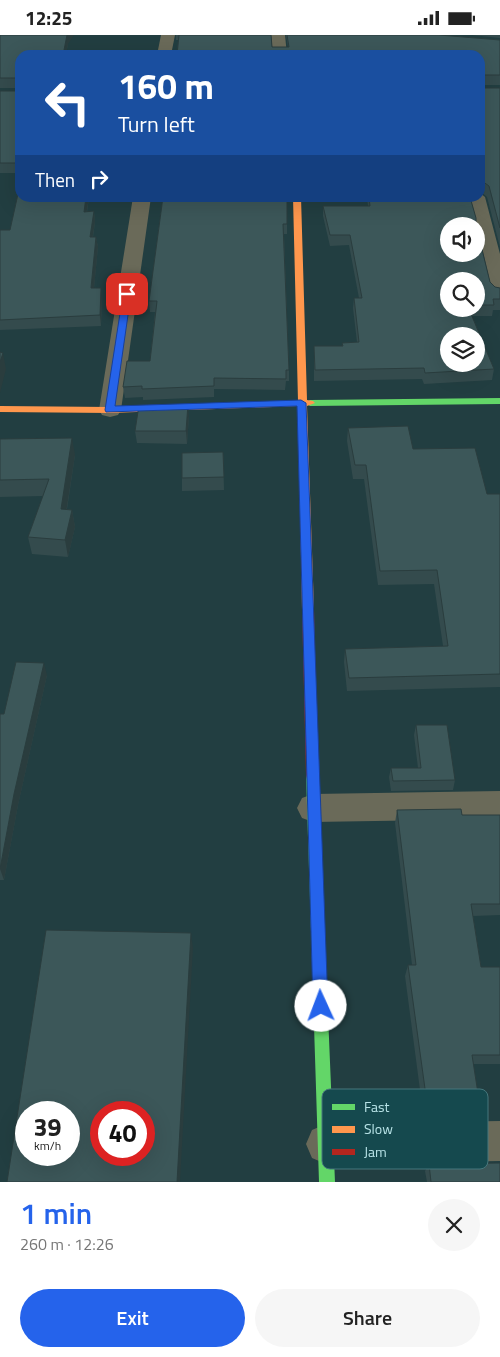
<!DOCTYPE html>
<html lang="en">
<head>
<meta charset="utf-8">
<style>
	body { margin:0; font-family:"Titillium Web",sans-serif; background:#f6f6f6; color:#222; height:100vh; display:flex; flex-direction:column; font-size:19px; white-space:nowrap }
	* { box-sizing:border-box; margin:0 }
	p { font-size:16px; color:#767676 }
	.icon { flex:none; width:28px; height:28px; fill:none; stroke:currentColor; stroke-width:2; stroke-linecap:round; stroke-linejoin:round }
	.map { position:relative; height:1147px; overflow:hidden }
	.details { display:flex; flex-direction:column; background:#fff; flex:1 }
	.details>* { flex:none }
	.guide { position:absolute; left:15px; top:15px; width:470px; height:152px; border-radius:15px; box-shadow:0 5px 20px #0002; background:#1a4fa0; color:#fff; overflow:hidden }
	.buttons { position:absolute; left:440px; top:182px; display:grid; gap:10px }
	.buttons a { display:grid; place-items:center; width:45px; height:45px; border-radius:50%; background:#fff; box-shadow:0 5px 20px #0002; font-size:25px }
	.speed { position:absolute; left:15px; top:1066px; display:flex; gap:10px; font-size:25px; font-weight:700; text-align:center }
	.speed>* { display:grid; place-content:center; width:65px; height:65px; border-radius:50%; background:#fff; box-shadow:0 5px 20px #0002; line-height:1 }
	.speed small { font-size:12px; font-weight:400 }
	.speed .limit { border:8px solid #d22; background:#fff; color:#111 }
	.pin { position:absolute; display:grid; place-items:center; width:42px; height:42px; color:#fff; margin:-21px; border-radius:10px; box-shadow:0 2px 8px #0006 }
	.me { position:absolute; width:55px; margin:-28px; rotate:358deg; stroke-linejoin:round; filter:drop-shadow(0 0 4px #0008) }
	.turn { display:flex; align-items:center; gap:18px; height:105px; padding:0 20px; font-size:22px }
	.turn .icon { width:65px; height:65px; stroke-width:2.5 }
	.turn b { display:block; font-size:35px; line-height:42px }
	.then { display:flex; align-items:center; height:48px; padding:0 20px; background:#0003; gap:10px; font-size:19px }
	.round { display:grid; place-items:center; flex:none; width:52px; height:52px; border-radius:26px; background:#f6f6f6 }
	.overview { display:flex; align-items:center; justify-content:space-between; height:85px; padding:0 20px }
	h1 { font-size:30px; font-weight:600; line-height:38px; color:#2563eb }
	.action { display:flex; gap:10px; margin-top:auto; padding:10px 20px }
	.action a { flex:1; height:58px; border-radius:30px; background:#2563eb; color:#fff; font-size:20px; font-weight:600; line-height:58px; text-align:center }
	.action a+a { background:#f6f6f6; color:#222 }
	.status { display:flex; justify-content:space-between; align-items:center; height:35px; padding:0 25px; background:#fff; direction:ltr }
	.status svg { height:14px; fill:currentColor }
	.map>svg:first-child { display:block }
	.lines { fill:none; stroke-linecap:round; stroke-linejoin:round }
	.street { fill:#6a6a59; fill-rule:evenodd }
	.fast { fill:#63d668; fill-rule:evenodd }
	.slow { fill:#ff974d; fill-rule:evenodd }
	.jam { fill:#b3261e; fill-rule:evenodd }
	.wall { fill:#344b4d; fill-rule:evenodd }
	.shaded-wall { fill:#2a3d3e }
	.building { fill:#3c5759; stroke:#2a3d3e; fill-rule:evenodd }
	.route { fill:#2563eb; stroke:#184099 }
	.key { fill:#15494e; stroke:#46777c; stroke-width:1 }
	.key-label { font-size:14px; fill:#b8e3e7 }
</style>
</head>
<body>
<div class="status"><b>12:25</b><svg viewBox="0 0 49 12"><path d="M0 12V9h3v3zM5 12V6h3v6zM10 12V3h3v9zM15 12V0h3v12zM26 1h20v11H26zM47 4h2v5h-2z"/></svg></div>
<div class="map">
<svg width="500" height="1147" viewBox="0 0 500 1147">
	<rect width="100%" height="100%" fill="#223e41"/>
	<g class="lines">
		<path class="street" d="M161 0H175L171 20H157Z
			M271 0H285L287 20H273Z
			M480 158 485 162 500 219V263L493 261 490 257 476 200V191H474L467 162H480Z
			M133 162H151L121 375 118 380 110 382 102 380 99 375Z
			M500 756V784L313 787 302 783 297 773 302 763 313 759Z
			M500 1086V1126L326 1129 312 1123 306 1109 312 1095 326 1089Z"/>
		<path class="fast" d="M500 363V369L310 371 305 368 310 365Z
			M312 734 317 736 318 740 335 1147H319L306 740 307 736Z"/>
		<path class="slow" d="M293 162H301L307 365 313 366 315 368 307 371 314 574 308 578 302 574 298 371 110 378 0 377V371L110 372 298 366Z"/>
		<path class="jam" d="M308 570 314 574 318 740 317 744 312 746 307 744 306 740 302 574Z"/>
	</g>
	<path class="wall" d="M0 0 68 9 66 20H20V138H0V56H20V53H0Z
		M176 0H271L272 12H288L286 0H439L500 5V50H480V53H500V212L487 162 480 156V20H177L178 5H176Z
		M472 0H500V3Z
		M89 162 87 177 94 176 95 187 93 202H96L98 212 94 253 102 264 101 291 0 295V195H10Z
		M163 162 287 189V199H284L289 335V346H286L285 355 214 354V362L143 365V362L125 363 123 352 150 326 155 277H150L149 266Z
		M367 162H470L490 247 495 252 500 253V275H493L492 281H472L494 334 492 345 424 349 422 344 314 346V311H342V308L357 307 353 273 354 263H359L349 210 330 211 323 181V171H368ZM476 246V274H449Z
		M189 381 187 409 137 408 135 396Z
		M348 393 413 414 487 459H500V652L347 656 344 627 345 614 443 611 434 549 378 550 364 444H353L347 406Z
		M0 404 75 420 67 474 72 475 75 492 68 522 32 519 28 502 43 461 0 462Z
		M223 417 224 455 182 456V443Z
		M47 640 18 770 4 845H0V679H4Z
		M416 690 455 745 453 755 391 756 389 742 391 733H418L414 700Z
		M397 775 462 780H500V880L473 881 481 932H500V1029H473L479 1065 474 1073 422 1070 405 941 408 930H412L395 788Z
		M429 1129 500 1147H427L425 1136Z"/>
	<path class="shaded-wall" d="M67 0H74L68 9 66 20H63Z
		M86 162H89L85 187 84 177Z
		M94 176 95 187 91 212 90 202Z
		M96 202 98 212 93 264 91 253Z
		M101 253 102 264 101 291 100 280Z
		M3 318 6 334 0 358V327Z
		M188 369 189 381 187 409 186 396Z
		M72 403 75 420 64 491 61 474Z
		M72 475 75 492 68 522 65 505Z
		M44 628 47 640 18 770 4 845 0 834 14 759Z
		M191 898 193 913 180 1147H177Z"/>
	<path class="building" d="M0 0H67L63 20H20V128H0V56H20V43H0Z
		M179 0H271L272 12H289L287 0H439L500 5V40H480V53H500V193L489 151 482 146 480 150V20H177Z
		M20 150V162H86L84 177 94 176 90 202H96L91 253H101L100 280 0 285V195H10Z
		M163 162H287V189H283L289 335H286V344L214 343V351L142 354V351L123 352 127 326H150L157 266H149Z
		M369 162H470L476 183V190L490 247 495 252 500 253V264H493L494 270H476V246H449V274H469L494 334 425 338 424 333 315 335 314 311H343L342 308 359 307 354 263H362L350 200H330L323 171H370ZM449 191H476V219H449ZM449 301H476V329H449Z
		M0 317 3 318 0 327Z
		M188 369 186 396H135L139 370Z
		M408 391 413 414 475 413 487 459H500V639L349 643 345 614 448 611 437 535 380 536 366 430H355L348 393Z
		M72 403 61 474 72 475 65 505 28 502 49 444 0 445V404Z
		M223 417 224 442 182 443V418Z
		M16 627 44 628 14 759 0 834V679H4Z
		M416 690H447L455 745 393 746 391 733H421Z
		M461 774 462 780H500V869H471L481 932H500V1020H472L479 1065 426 1061 408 930H416L397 775Z
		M46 895 191 898 177 1147H7ZM26 1078H69V1120H26ZM101 1078H144V1120H101Z
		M500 1128V1147H431L429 1129Z"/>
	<path class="route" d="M127 256 131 259 115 371 301 365 306 368 328 971 326 976 321 979 316 976 313 971 297 371 106 377 105 375 123 259Z"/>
	<rect x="322" y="1054" width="166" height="80" rx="8" class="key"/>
	<rect x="332" y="1069" width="23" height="6" fill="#63d668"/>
	<rect x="332" y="1091" width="23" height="7" fill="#ff974d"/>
	<rect x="332" y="1114" width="23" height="6" fill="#b3261e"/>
	<g class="key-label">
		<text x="364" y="1077">Fast</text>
		<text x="364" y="1099">Slow</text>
		<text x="364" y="1122">Jam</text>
	</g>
</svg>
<div class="buttons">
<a><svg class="icon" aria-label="sound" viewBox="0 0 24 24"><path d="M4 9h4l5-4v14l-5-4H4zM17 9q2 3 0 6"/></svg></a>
<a><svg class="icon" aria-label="search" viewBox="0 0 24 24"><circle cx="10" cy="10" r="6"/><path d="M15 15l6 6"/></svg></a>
<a><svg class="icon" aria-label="layers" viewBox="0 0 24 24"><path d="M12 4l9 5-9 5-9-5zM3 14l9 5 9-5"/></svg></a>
</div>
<div class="speed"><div>39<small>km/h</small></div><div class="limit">40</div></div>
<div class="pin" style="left:127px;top:259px;background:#d93025"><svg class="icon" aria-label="arrive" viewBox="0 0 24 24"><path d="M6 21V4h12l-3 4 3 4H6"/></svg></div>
<svg class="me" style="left:321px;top:971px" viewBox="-20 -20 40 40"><circle r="19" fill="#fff"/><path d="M0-13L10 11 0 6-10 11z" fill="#2563eb"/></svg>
<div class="guide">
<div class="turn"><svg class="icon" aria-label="left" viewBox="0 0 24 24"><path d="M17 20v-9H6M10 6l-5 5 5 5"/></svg><div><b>160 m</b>Turn left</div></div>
<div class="then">Then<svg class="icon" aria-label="right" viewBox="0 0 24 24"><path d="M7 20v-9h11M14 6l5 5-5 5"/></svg></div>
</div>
</div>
<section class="details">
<div class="overview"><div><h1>1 min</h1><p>260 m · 12:26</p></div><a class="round"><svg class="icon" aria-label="close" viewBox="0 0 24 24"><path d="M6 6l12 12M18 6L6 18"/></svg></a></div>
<div class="action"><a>Exit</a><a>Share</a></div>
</section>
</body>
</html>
